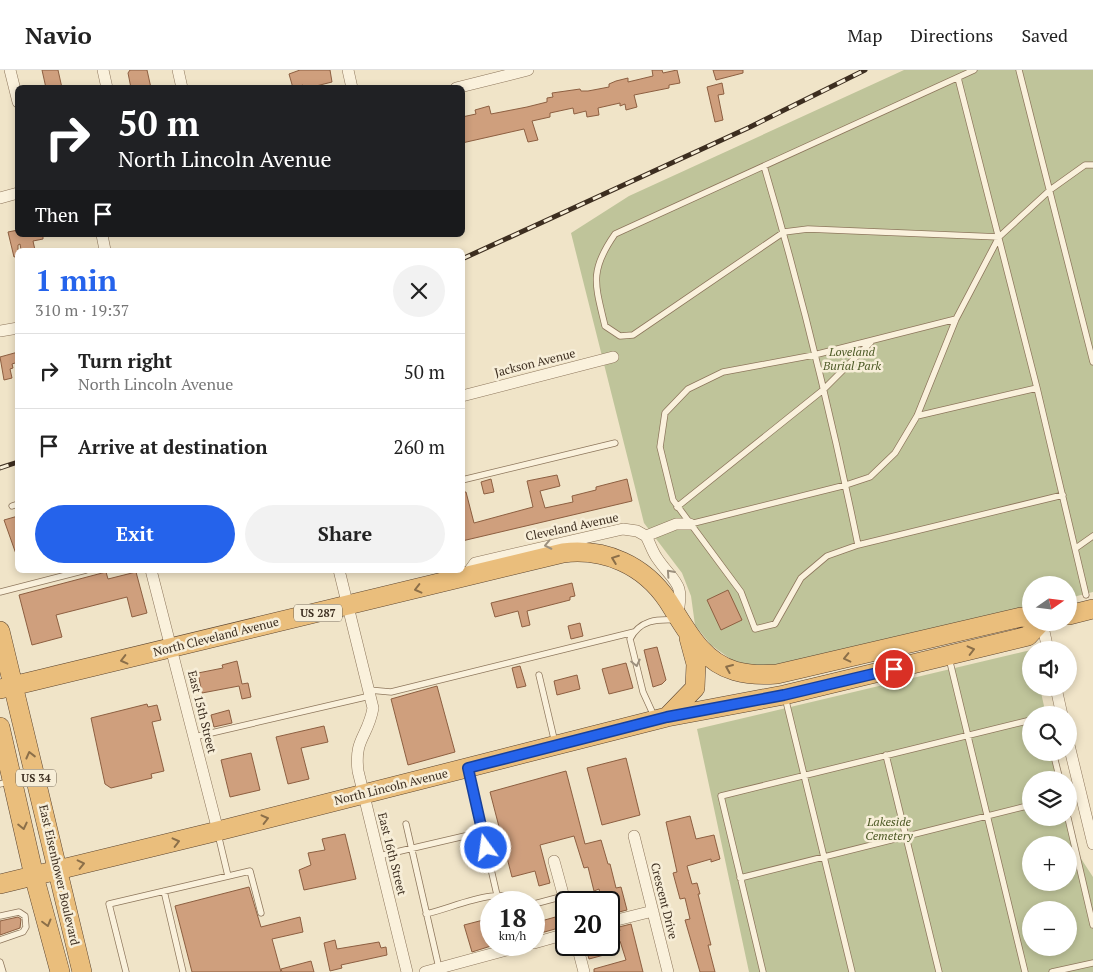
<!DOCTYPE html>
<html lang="en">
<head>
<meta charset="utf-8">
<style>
	body { margin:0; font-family:"PT Serif",serif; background:#f2f2f2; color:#222; height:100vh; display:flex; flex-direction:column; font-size:19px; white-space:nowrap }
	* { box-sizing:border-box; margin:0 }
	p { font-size:16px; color:#767676 }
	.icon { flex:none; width:28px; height:28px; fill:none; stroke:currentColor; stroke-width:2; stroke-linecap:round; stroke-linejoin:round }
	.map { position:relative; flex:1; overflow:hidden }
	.sheet { position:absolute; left:15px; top:178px; width:450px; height:325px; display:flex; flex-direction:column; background:#fff; border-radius:8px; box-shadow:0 2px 8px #0003 }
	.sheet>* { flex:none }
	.hud { position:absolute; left:15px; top:15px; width:450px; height:152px; border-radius:8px; box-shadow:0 2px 8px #0003; background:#202124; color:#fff; overflow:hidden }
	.needle { width:32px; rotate:76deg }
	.buttons { position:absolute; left:1022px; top:506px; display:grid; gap:10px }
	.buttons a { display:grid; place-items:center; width:55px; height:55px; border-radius:50%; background:#fff; box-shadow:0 2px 8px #0003; font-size:25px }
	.speed { position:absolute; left:480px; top:821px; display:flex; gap:10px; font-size:25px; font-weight:700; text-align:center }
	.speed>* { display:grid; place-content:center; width:65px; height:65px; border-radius:50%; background:#fff; box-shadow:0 2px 8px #0003; line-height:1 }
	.speed small { font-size:12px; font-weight:400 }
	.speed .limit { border:2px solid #111; border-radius:8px; background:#fff; color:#111 }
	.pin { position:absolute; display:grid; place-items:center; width:42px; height:42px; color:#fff; margin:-21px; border:2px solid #fff; border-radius:50%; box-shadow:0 1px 5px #0007 }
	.me { position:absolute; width:55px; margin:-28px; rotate:346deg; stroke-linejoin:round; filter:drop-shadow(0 0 4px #0008) }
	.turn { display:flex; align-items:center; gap:18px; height:105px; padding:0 20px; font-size:22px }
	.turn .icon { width:65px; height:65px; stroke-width:2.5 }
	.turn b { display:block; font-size:35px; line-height:42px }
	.then { display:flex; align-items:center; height:48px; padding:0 20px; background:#0003; gap:10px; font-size:19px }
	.round { display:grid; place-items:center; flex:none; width:52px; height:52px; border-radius:26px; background:#f2f2f2 }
	.head { display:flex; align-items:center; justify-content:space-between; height:85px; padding:0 20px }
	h1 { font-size:30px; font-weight:700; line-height:38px; color:#2563eb }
	.cta { display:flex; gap:10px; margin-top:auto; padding:10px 20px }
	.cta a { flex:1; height:58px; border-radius:30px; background:#2563eb; color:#fff; font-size:20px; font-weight:700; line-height:58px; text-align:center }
	.cta a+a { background:#f2f2f2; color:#222 }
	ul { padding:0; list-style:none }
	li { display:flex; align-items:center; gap:15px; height:75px; padding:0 20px; border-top:1px solid #e0e0e0 }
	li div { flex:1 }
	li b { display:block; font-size:19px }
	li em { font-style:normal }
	header { display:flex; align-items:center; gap:30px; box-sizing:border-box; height:70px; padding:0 25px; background:#fff; border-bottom:1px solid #e0e0e0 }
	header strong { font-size:24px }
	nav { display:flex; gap:28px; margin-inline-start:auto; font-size:18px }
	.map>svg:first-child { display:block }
	.cemetery { fill:#bfc49a; fill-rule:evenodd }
	.building { fill:#cf9f7d; stroke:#8d5f41 }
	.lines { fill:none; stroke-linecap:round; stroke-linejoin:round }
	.service-casing { stroke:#8d765c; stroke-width:7 }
	.minor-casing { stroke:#8d765c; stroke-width:12 }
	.trunk-casing { stroke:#5b4430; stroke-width:20 }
	.service { stroke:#faf1dc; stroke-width:5.5 }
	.minor { stroke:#faf1dc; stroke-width:11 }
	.trunk { stroke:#eabe7c; stroke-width:19 }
	.rail-casing { stroke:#3d2e20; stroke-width:5 }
	.rail { stroke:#f7eed8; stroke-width:3; stroke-dasharray:9; stroke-linecap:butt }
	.oneway { stroke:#9c907e }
	.oneway2 { stroke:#8b6f49 }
	.route-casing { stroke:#184099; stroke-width:12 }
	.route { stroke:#2563eb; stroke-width:9 }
	.labels { text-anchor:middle; stroke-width:5; stroke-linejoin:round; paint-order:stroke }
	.shield { fill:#f7eed8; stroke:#756857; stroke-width:1 }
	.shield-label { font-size:11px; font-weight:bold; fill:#3d2e20 }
	.park-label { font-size:12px; font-style:italic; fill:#4d5a26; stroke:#f7eed8 }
	.street-label { font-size:12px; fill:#3d2e20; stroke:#f7eed8 }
</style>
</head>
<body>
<header>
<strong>Navio</strong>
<nav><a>Map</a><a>Directions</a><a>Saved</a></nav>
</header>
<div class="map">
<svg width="1093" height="902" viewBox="0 0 1093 902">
	<rect width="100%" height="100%" fill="#f0e4c8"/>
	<path class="cemetery" d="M904 0H1093V522L1069 528V515H1031V537L771 600 739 595 711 575 695 555 691 526 682 503 644 453 571 163 629 126Z
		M1031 580V618H1040L1046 645H1031V682L1055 683 1061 710H1031V748H1069V744L1078 784 1093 807V902H749L697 659ZM1031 775H1069V812H1031ZM1031 840H1069V878H1031Z"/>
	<path class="building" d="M42 0H58L62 18H46Z
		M130 0H147L151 18H131L128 3Z
		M300 0H330L332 12 308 18H304L303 15 293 18 289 4Z
		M652 0H662L663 3 677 0 680 13 669 15V18L634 25 637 37 626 40 625 34 620 36V33L598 38 599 45 587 47 586 41 574 44 573 38 550 43V47L532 51 538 70 528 72 524 59 462 73V47L476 44 475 40 489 36 491 44 527 37 547 32V28L553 27 552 23 580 19 581 21H588L609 17V14L616 11 628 8V12L653 6Z
		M713 0H743V3L716 10Z
		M722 13 724 24 718 25 723 50 715 52 707 17Z
		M18 160V165H43V169L33 171 35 180H21L20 174 18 175V186L14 187 8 162Z
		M18 282V292L12 294 13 298 10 299 12 308 4 310 0 287Z
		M557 405 560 416 540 421 545 438 573 432 572 426 596 420V417L627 409 632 431 462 471V422H466L474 453 533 437 527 411Z
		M491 409 494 422 484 424 481 412Z
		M18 446V484H16L4 450Z
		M106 502 108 509 136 502 147 543 132 547 127 527 56 545 62 567 32 575 19 525Z
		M572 513 575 526 570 527V530L527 541 530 555 522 557 518 541 495 547 491 533Z
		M728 520 742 550 721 560 707 530Z
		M580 553 583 566 571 569 568 556Z
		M657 577 666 610 662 614 653 617 644 580Z
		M237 591 242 614 248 613 251 627 242 629 239 616 202 623 198 603 223 598 222 595Z
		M626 593 633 618 609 624 602 599Z
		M520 596 526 616 517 618 512 598Z
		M577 605 580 619 557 625 554 611Z
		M437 616 455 682 408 695 391 629Z
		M147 634 148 637 157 635 161 650 152 652 164 701 151 704 152 708 111 718 105 714 91 648Z
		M229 640 232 653 214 657 211 645Z
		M324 656 328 672 301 678 309 709 288 714 276 667Z
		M251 683 260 720 230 727 221 690Z
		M626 688 640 745 602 755 587 698Z
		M566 701 585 774 601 770 608 794H610L616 818 621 817 627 840 615 843 613 835 609 836V832H602L599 819 594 821 588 797 584 798 574 766 540 775 550 813 539 816 535 801 512 807 490 722Z
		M690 746 696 769 714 765 720 789 711 792V789L687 796 692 814 697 813 700 824H698L711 875H708L715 902H700L685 850 690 849 685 828 680 829 673 803 677 802 666 752Z
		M345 764 356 809 304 820 299 800 311 795 308 783 325 780 322 769Z
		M249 817 261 857 300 847 303 862 272 869 281 902H192L175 836Z
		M559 846 562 857 534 865V853Z
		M18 847 21 849 20 858 0 865V851Z
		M491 848V876L472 882 464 855Z
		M631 854 643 902H594V899L626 890 620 871 614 872 611 863 620 861 619 857Z
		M335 870 337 879 379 872 381 878 386 877 387 885 341 895 342 898 330 901 324 873Z
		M585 875H601L604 885 589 889Z
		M311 891 314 902H282L281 899Z"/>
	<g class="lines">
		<g class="service-casing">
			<path id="service" d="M974 0 615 164C589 201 595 214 605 256L620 266 633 265 784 162 808 159 999 167
				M1019 0 1093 292
				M958 8 1037 318 1086 525
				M764 96C801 221 832 348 858 475
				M956 249 814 285 723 302 688 319 665 343 660 377 673 430 741 522 755 559 775 554 801 508 827 486 858 475 1063 425
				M917 346 1037 318
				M462 410 615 373
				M12 436 18 434
				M677 437 823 320 871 272
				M690 454 846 415 870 407 895 383 917 346 956 249 999 167 1050 120 1085 95H1093
				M1076 478 1093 466
				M0 522 86 500
				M949 588 1025 902
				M539 605 555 673
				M369 620 391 622 634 562
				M785 627 852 902
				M654 646 643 622 630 569C640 550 656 549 676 550
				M194 667 370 626
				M1053 682 1060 710
				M886 685 939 902
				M468 700 497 825
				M0 714 10 711
				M1069 726 1080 723
				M1068 748 1093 855
				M406 754 439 898
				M218 764 228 806
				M379 786 482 762
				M740 808 1031 735
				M164 821 183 902
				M534 834 564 826
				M426 844C459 836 498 815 529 832
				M0 846 19 842 25 846 26 857 23 862 0 870
				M0 892 3 902
				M126 902 109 834 250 801 261 843
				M763 902 721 726 1031 650
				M1052 902 1093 893"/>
		</g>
		<g class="minor-casing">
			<path id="minor" d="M10 0 18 32
				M103 0 107 18
				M178 0 182 18
				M348 0 352 18
				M456 18 528 0
				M0 128 18 123
				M102 165 105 180
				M0 261 18 258
				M462 326 613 287
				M646 466C650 473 652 481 657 488 673 512 686 512 677 545
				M646 466 676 454H690
				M151 500 218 761
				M339 500 373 638C368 667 354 668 358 701L407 902
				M465 507 475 493 623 459 637 461 646 466
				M1042 552 1048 580
				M1056 618 1062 645
				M1069 675 1093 774
				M634 766 668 902
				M554 791 566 835
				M609 852 653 841
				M534 873 566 864
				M577 875 584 902
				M425 902 525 875"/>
		</g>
		<g class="trunk-casing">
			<path id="trunk" d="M1069 545 1093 539
				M0 561 82 902
				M0 619 563 483C605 478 644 495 668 531 686 559 701 591 735 601 749 605 763 605 777 604L1021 547 1031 548
				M667 647 695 618 696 594 689 568
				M0 657 34 806 60 902
				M0 814 218 761 667 647 784 625 1028 566 1041 552"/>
		</g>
		<use href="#service" class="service"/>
		<use href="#minor" class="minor"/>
		<use href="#trunk" class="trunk"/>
		<g class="rail-casing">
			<path id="rail" d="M462 189 750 57 865 0
				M0 398 18 392"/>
		</g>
		<use href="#rail" class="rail"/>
	</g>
	<defs><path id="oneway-chevron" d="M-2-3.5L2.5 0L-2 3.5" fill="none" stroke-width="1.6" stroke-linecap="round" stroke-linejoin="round" transform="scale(1.25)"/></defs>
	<g class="oneway">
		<use href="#oneway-chevron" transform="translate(548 475) rotate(168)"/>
		<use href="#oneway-chevron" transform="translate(670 503) rotate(-132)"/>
		<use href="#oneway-chevron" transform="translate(636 593) rotate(77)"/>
	</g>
	<g class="oneway2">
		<use href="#oneway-chevron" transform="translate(615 489) rotate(-159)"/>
		<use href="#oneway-chevron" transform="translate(418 519) rotate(166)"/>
		<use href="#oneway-chevron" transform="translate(971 580) rotate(-14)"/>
		<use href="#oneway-chevron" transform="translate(847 588) rotate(167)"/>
		<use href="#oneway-chevron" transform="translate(124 590) rotate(166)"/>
		<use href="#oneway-chevron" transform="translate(729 598) rotate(-157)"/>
		<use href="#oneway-chevron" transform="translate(30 685) rotate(-104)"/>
		<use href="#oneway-chevron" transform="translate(265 749) rotate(-14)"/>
		<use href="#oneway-chevron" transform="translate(23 756) rotate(77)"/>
		<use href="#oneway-chevron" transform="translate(176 772) rotate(-14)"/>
		<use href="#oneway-chevron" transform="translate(81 794) rotate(-13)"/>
		<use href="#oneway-chevron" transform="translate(47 853) rotate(75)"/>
	</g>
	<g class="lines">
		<g class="route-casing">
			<path id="route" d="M486 778 468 698 667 647 784 625 894 599"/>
		</g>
		<use href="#route" class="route"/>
	</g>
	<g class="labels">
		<g class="shield">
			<rect x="294" y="534.5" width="48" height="17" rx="4"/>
			<rect x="16" y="699.5" width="40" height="17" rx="4"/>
		</g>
		<g class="shield-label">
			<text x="318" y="547">US 287</text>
			<text x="36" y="712">US 34</text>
		</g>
		<g class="park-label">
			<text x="852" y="286">Loveland<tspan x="852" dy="14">Burial Park</tspan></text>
			<text x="889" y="756">Lakeside<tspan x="889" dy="14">Cemetery</tspan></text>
		</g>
		<g class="street-label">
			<text transform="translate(535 293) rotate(-14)" y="4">Jackson Avenue</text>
			<text transform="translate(572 457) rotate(-12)" y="4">Cleveland Avenue</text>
			<text transform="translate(216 567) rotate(-14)" y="4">North Cleveland Avenue</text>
			<text transform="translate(202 642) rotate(76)" y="4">East 15th Street</text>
			<text transform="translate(391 717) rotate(-14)" y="4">North Lincoln Avenue</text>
			<text transform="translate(392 784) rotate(76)" y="4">East 16th Street</text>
			<text transform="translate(59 805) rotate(77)" y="4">East Eisenhower Boulevard</text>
			<text transform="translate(664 831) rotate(76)" y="4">Crescent Drive</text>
		</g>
	</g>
</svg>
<div class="buttons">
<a><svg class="needle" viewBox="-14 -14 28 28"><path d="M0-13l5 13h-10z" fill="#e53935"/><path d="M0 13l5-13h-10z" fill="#767676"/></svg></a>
<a><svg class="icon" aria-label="sound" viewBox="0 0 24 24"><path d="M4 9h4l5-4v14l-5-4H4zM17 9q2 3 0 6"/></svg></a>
<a><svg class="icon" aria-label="search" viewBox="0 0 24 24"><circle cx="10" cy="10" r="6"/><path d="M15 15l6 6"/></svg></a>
<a><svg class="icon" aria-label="layers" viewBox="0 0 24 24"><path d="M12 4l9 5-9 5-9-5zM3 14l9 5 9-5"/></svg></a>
<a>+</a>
<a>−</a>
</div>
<div class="speed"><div>18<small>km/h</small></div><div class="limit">20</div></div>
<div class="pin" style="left:894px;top:599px;background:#d93025"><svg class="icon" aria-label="arrive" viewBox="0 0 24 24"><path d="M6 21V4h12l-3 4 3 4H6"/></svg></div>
<svg class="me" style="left:486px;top:778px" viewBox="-20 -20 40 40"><circle r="17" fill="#2563eb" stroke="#fff" stroke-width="3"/><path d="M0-11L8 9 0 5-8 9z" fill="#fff"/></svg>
<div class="hud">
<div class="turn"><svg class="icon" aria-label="right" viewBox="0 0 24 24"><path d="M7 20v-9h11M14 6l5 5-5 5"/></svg><div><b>50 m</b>North Lincoln Avenue</div></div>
<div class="then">Then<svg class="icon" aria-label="arrive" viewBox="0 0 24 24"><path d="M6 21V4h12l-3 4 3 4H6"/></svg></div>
</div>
<section class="sheet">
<div class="head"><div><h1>1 min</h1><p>310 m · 19:37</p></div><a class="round"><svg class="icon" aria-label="close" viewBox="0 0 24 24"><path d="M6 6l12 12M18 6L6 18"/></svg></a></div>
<ul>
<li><svg class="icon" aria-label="right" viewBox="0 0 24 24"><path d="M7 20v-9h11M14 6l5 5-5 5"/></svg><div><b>Turn right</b><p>North Lincoln Avenue</p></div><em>50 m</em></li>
<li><svg class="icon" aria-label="arrive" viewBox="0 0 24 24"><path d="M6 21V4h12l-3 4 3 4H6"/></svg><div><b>Arrive at destination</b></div><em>260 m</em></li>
</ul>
<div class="cta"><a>Exit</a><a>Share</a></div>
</section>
</div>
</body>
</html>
